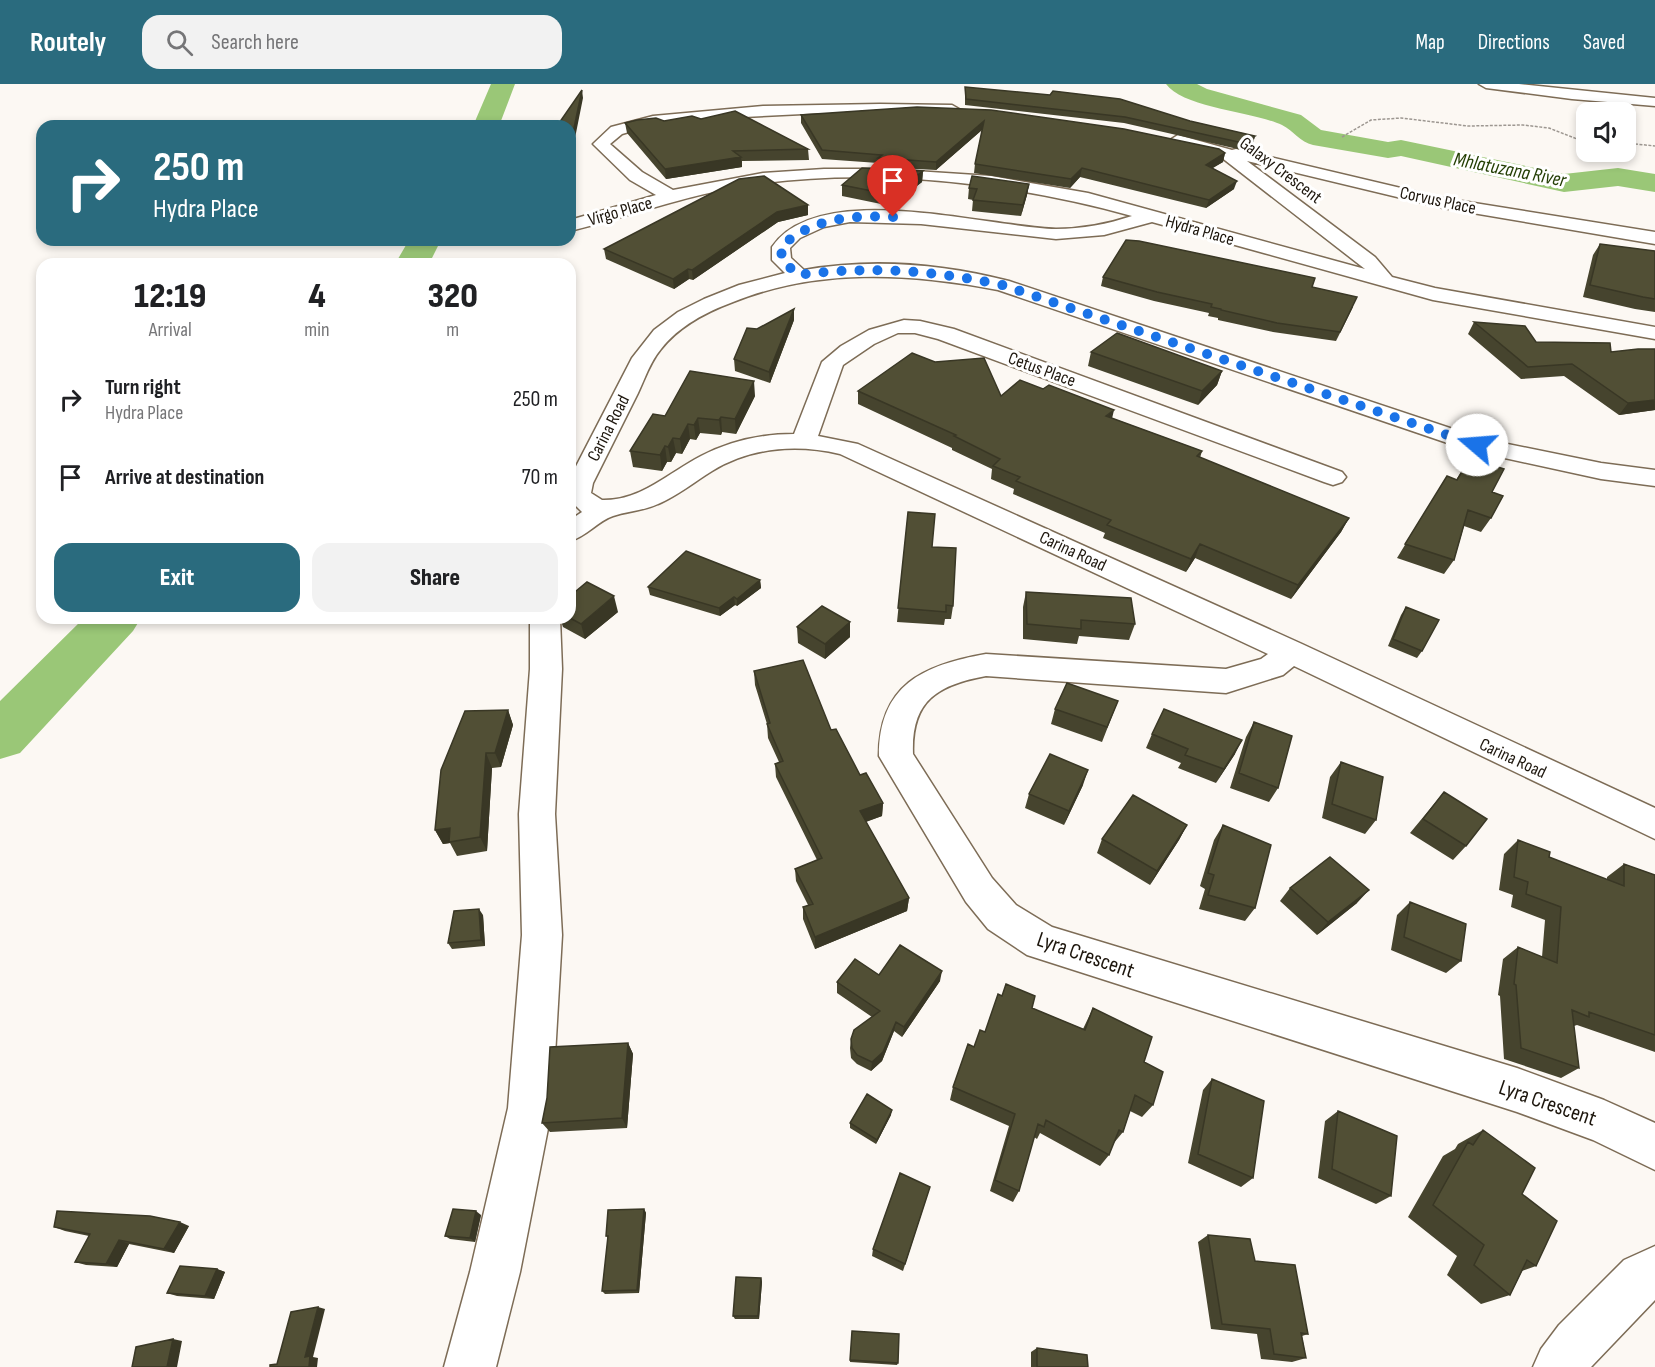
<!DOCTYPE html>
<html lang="en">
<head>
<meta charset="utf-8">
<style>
	body { margin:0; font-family:"Sofia Sans Condensed",sans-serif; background:#f2f2f2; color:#202124; height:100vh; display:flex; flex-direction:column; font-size:22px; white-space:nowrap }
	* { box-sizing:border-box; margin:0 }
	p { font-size:20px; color:#757577 }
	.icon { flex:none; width:33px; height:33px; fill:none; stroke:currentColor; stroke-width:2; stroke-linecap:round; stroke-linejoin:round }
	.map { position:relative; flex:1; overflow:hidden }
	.side { position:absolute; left:36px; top:174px; width:540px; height:366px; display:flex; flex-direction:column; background:#fff; border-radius:18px; box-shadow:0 3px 9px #0003 }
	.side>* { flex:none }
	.hud { position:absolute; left:36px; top:36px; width:540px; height:126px; border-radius:18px; box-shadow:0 3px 9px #0003; background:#2a6b7e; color:#fff; overflow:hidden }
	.controls { position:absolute; left:1576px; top:18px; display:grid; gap:12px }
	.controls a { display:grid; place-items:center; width:60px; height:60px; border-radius:12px; background:#fff; box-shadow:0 3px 9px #0003; font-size:30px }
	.pin { position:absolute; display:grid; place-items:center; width:51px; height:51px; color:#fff; margin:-62px -26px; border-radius:50% 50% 50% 0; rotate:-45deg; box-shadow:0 0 6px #0007 }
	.pin .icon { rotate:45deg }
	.me { position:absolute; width:66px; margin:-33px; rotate:288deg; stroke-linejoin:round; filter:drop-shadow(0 0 4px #0008) }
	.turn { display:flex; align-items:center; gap:21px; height:126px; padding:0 18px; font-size:27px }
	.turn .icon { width:78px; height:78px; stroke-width:2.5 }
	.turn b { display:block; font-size:42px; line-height:51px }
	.eta { display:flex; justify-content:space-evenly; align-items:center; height:102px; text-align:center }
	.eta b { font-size:36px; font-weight:800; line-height:42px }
	.primary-button { display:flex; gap:12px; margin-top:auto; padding:12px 18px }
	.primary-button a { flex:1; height:69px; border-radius:18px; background:#2a6b7e; color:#fff; font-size:24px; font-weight:800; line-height:69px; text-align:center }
	.primary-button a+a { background:#f2f2f2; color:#202124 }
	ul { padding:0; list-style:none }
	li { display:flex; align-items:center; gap:18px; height:78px; padding:0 18px }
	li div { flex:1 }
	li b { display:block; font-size:22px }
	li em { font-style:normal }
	header { display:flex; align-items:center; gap:36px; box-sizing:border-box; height:84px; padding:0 30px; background:#2a6b7e; color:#fff }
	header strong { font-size:28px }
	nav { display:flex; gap:33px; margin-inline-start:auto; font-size:21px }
	.search { width:420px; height:54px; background:#f2f2f2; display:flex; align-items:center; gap:15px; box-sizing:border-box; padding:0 21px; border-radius:18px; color:#757577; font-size:22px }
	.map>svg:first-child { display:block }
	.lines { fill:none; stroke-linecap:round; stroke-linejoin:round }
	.river { fill:#9ac777; fill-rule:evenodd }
	.street-casing { stroke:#7d6c56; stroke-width:3 }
	.highway-casing { stroke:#7d6c56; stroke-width:3 }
	.path { stroke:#9d9791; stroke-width:1.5; stroke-dasharray:3 1.5; stroke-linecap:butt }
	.street { fill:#fff; fill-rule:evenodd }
	.highway { fill:#fff; fill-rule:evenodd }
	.wall { fill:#46442e }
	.shaded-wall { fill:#393725 }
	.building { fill:#514f35; stroke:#393725; stroke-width:1.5 }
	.route { stroke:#1a73e8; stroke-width:10; stroke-dasharray:0 18 }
	.labels { text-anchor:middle; stroke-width:6; stroke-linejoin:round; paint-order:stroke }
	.far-street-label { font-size:18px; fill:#1c150c; stroke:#fff }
	.far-water-label { font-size:20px; font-style:italic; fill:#243f05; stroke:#fff }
	.street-label { font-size:22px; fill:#1c150c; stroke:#fff }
</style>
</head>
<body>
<header>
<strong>Routely</strong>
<div class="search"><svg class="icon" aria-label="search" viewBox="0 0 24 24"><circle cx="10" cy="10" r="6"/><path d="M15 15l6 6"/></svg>Search here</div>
<nav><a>Map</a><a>Directions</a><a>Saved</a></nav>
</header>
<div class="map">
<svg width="1655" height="1283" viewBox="0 0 1655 1283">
	<rect width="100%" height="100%" fill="#fcf8f3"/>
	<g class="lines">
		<path class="river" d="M491 0H515L499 42H473Z
			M1166 0H1197L1207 5 1301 31 1321 46 1388 58 1401 56 1564 90 1618 84 1655 90V108L1618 102 1564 108 1401 72 1388 74 1313 61C1300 58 1294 47 1282 41 1255 28 1183 24 1166 0Z
			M409 156H441L429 180H395Z
			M84 534H141L133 547 20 669 0 675V617Z"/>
		<g class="street-casing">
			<path id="street" d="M880 20 952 21 959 25 952 29H823L704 35 653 41 622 50 610 60 642 88 673 106 763 89 824 85H885L991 92 1088 109 1365 185 1217 70 1173 59 1170 56 1178 51 1232 66 1236 65 1443 114 1655 148V160L1443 124 1247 77 1375 173 1392 193 1435 204 1655 243V255L1433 216 1152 138 1104 151 1056 155 921 140 850 138 824 143 800 154 790 164 791 174 804 186C871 174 943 180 1009 197L1483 355 1601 379 1655 386V402L1601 395 1468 366 998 206C909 189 818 184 733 218 706 228 679 242 661 265 650 278 645 294 638 309 623 339 608 369 593 399L591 409 602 416C641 417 668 389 701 372 730 357 762 350 794 350L822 278 841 262 869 246 904 236 920 237 954 245 1342 388 1346 393 1342 398 1333 401 1324 398 938 255 915 249H898L874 260 843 281 818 352 858 360 1302 560 1655 724V755L1294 582 1283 591 1226 609 986 592C937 601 911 617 913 670L992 794 1016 821 1052 843 1517 984 1604 1016 1655 1039V1086L1593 1056 1517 1028 1027 871 988 845 966 818 879 672C879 601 923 581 986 570L1226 585 1261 575 1268 570 840 370C797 360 751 363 712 387 694 398 677 412 658 420 643 427 628 427 613 432 598 437 587 452 570 457V436L582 428 570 416V394L632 274 654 246 678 228 704 215 739 201 785 189 772 176V163C819 94 985 143 1056 145 1082 145 1108 140 1132 132 1016 100 884 84 764 99 697 107 635 131 570 147V136L656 111 630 96 593 60 611 43 653 32 763 22Z
				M530 534H560L562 585 555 730 562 851 552 1024 520 1188 496 1283H444L470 1188 508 1024 522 851 519 730 530 585Z
				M1655 1162V1216L1591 1283H1533L1541 1265 1559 1241 1624 1176Z"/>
		</g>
		<g class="highway-casing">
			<path id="highway" d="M1479 0H1519L1655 14V22L1572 15 1486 4Z"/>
		</g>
		<path class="path" d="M1342 53 1371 36 1401 34 1468 42 1523 41 1549 44 1577 55 1587 56
			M1626 59 1655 62"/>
		<use href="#street" class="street"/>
		<use href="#highway" class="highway"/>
	</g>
	<path class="wall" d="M965 3 1190 37 1255 52 1253 59 1242 66 1124 39 965 21Z
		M917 23 1225 69 1223 78 1212 84 1234 105 1206 124 1080 93 1070 104 974 89 975 80 982 46 936 86 878 83V79L822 75 801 39V31Z
		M701 35 808 65 809 76 742 77V83L666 95 627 49 625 39Z
		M923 87 922 98 900 115 890 113 881 120 842 112V101Z
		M1029 100 1027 111 1021 132 972 127 973 116 968 115 969 104Z
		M808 121V131L778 138 693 196 689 195 674 205 606 175 604 165Z
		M1600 160 1655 167V228L1635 225 1583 213 1593 171Z
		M1103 193 1312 203 1353 223 1336 257 1273 248 1218 236V234L1208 232 1209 229 1154 217 1101 202Z
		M794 236 770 299 735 287 734 275 757 245Z
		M1474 238 1536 258 1611 268 1655 326 1619 331 1564 292 1521 295 1468 250Z
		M1091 268 1222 287 1217 301 1198 321 1088 282Z
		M858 307 1001 312 1112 334 1202 367 1200 374 1349 434 1341 448 1291 515 1195 474 1186 488 1103 454 1105 449 1013 410 1014 405 991 395 992 385 952 366V364L858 320Z
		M755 312 736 350 722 348 721 351 700 349 696 356 690 355 682 370 676 369 671 378H667L662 387 633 383 630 367 665 332Z
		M1470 374 1492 408 1491 434 1481 448 1464 442 1454 476 1444 490 1397 474 1447 392 1456 396Z
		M908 428 932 463 953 522 951 535H945L944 541 897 538Z
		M760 496 761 504 737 522 735 521 720 532 650 511 648 503Z
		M1026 508 1135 540 1129 556 1079 552 1077 560 1023 555V523Z
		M1406 523 1422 567 1417 574 1388 562 1401 531Z
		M618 528 585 555 563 543 560 534H570Z
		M850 538V553L825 575 798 559 797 543Z
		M754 587 831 646 860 691 883 719 882 732 866 738 909 814 907 827 815 865 803 835V823L808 821 796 797 795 785 817 776 776 693 775 680 779 678 768 654 767 640 755 601Z
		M1118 617 1102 658 1051 640 1055 625Z
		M508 626 513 641 501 683 492 684 487 767 457 772 450 759 443 760 435 746Z
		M1254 638 1278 704 1269 718 1230 704 1246 653Z
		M1152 650 1235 670 1216 699 1178 684 1181 679 1146 664Z
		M1341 678 1376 736 1365 750 1322 734 1330 693Z
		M1083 701 1064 741 1025 724 1029 710Z
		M1444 708 1466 762 1453 776 1410 749Z
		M1187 741 1179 756 1150 801 1097 769 1102 755Z
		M1223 741 1255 824 1245 837 1199 825 1205 805 1200 802 1214 756Z
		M1518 756 1549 773 1607 796V793L1624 780 1655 791V968L1577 941 1574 942 1579 984 1561 994 1504 975 1500 912 1498 911 1503 875 1518 863 1542 873 1545 836 1511 823 1513 811 1499 806 1504 770Z
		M1290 804 1357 819 1317 851 1280 817Z
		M1410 818 1461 877 1446 889 1391 866 1397 831Z
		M483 831 485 862 452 865 448 859Z
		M940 897 902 953 894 947 882 977 871 987 857 980 851 974 850 964 851 955 872 933 837 909V898Z
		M1032 924 1083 945 1093 924 1144 978 1153 1021 1142 1033 1130 1027 1123 1048 1113 1060 1109 1071 1100 1082 1040 1049 1037 1055 1034 1053 1019 1107 1013 1118 990 1107 1009 1042 950 1016 953 1003 974 963 985 948Z
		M628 959 633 970 627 1044 550 1048 542 1039 547 1014Z
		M1212 995 1253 1094 1241 1103 1188 1079 1203 1006Z
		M1338 1027 1391 1112 1376 1120 1318 1094 1325 1037Z
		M891 1031 876 1060 850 1044V1039Z
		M1483 1046 1522 1110 1536 1182 1522 1187 1510 1211 1481 1220 1447 1191 1457 1172 1408 1133 1443 1072 1455 1065 1458 1060Z
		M930 1103 903 1187 872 1172 873 1165Z
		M644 1125 646 1129 639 1209 605 1210 602 1207 608 1154 606 1152Z
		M481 1131 475 1158 450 1155 445 1152Z
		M189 1142 174 1169 129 1160 117 1183 86 1181 75 1178 89 1152 65 1147 54 1143Z
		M1208 1151 1255 1177 1308 1250 1302 1252 1306 1274 1292 1278 1261 1275 1257 1250 1211 1245 1198 1158Z
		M217 1185 225 1188 214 1215 177 1212 167 1209Z
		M761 1194 762 1198 759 1235H735L733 1232Z
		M852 1247 898 1279 897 1281 850 1278Z
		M1037 1264 1088 1283H1031V1268Z"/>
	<path class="shaded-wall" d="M582 6 583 14 570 79V63Z
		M984 37 983 45 936 86V78Z
		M1255 52 1253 59 1242 66 1243 59Z
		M1225 69 1223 78 1203 90 1206 81Z
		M741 73 742 83 666 95 665 85Z
		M1082 84 1080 93 1070 104 1071 95Z
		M923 87 922 98 900 115 901 103Z
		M1237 97 1234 105 1206 124 1209 116Z
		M1029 100 1027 111 1021 132 1023 121Z
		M890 101V113L881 120 882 109Z
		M808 121V131L778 138 693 196 692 186 777 128Z
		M688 185 689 195 674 205 673 195Z
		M794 225V236L770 299 769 288Z
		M1222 287 1217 301 1198 321 1202 307Z
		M754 297 755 312 736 350 735 335Z
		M1655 316V326L1619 331 1628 319Z
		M1114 326 1111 339 1106 332Z
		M721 333 722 348 721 351 719 336Z
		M698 334 700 349 696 356 694 341Z
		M688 340 690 355 682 370 680 355Z
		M673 354 676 369 671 378 668 363Z
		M665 362 667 378 662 387 660 371Z
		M1349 434 1341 448 1291 515 1298 501Z
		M1200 460 1195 474 1186 488 1191 475Z
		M760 496 761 504 737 522V515Z
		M614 512 618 528 585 555 581 540Z
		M734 513 735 521 720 532 719 524Z
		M850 538V553L825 575V560Z
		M508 626 513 641 501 683 495 669Z
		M1242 656 1235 670 1216 699 1224 685Z
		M486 669 492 684 487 767 480 753Z
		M1088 686 1083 701 1064 741 1069 727Z
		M883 719 882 732 859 740 860 727Z
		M1187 741 1179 756 1150 801 1157 787Z
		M450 744V759L443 760 435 746Z
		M1369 806 1357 819 1317 851 1328 838Z
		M909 814 907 827 815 865V853Z
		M479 825 483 831 485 862 481 856Z
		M942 887 940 897 902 953 904 943Z
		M896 938 894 947 882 977 871 987 872 978Z
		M628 959 633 970 627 1044 622 1034Z
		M892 1026 891 1031 876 1060 877 1056Z
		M644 1125 646 1129 639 1209 637 1206Z
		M476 1127 481 1131 475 1158 470 1154Z
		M180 1138 189 1142 174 1169 164 1165Z
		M119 1156 129 1160 117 1183 106 1180Z
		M217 1185 225 1188 214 1215 205 1212Z
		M761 1194 762 1198 759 1235 758 1232Z
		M318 1223 325 1225 313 1273 318 1274 317 1283H309L305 1273Z
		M173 1255 182 1257 177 1283H167Z"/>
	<path class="building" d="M965 3 1050 11 1053 7 1120 15 1190 37 1255 52 1243 59 1125 33 966 15Z
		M582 6 570 63V42H557Z
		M917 23 991 26 1124 45 1219 65 1225 69 1206 81 1237 97 1209 116 1082 84 1071 95 975 80 984 37 936 78 878 74 882 71 822 66 801 31Z
		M735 27 808 65 733 67 741 73 665 85 625 39 637 36 656 34 664 37 692 32 701 35Z
		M862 84 923 87 901 103 890 101 882 109 842 101Z
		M764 92 808 121 777 128 692 186 688 185 673 195 604 165 739 95Z
		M972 92 1029 100 1023 121 973 116 977 105 969 104Z
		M1126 156 1139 157 1315 194 1312 203 1357 213 1340 248 1277 239 1221 226V225L1211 223 1212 220 1157 208 1103 193Z
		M1600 160 1655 167V215L1643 213 1590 201Z
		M794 225 769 288 734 275 747 244 757 245Z
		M1474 238 1525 242 1536 258 1610 259 1611 268 1638 265H1655V316L1628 319 1572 280 1528 283Z
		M1117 249 1222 287 1202 307 1091 268Z
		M912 269 935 278 984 274 1001 312 1020 296 1043 305 1049 301 1114 326 1106 332 1202 367 1197 372 1349 434 1298 501 1200 460 1191 475 1107 441 1111 436 1016 397 1020 393 993 382 1000 375 954 352 956 351 858 307Z
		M690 287 754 297 735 335 721 333 719 336 698 334 694 341 688 340 680 355 673 354 668 363 665 362 660 371 630 367 653 330 665 332Z
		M1470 374 1504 385 1492 408 1503 412 1491 434 1468 426 1454 476 1405 460 1447 392 1457 396Z
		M908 428 935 430 932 463 956 464 953 522 946 521V528L898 524Z
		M686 467 760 496 737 515 734 513 719 524 648 503Z
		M587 498 614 512 581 540 570 534V512Z
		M1026 508 1131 514 1135 540 1081 536V545L1027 540Z
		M822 522 850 538 825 560 797 543Z
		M1406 523 1439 536 1422 567 1393 555Z
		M803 576 831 646 836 645 860 691 866 689 883 719 860 727 909 814 815 853 803 823 813 820 795 785 822 774 775 680 783 677 767 640 770 639 754 587Z
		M1067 599 1118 617 1107 643 1055 625Z
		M1164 625 1242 656 1224 685 1185 671 1188 665 1152 650Z
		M508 626 495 669H486L480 753 449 758 450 744 435 746 441 686 465 627Z
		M1254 638 1292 652 1278 704 1239 689Z
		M1050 670 1088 686 1069 727 1029 710Z
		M1341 678 1383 693 1376 736 1332 720Z
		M1444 708 1487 735 1466 762 1423 735Z
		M1133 711 1187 741 1157 787 1102 755Z
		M1223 741 1271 761 1255 824 1208 811 1214 791 1208 789Z
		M1518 756 1550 768 1549 773 1624 802V780L1655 791V951L1589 928V933L1572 926 1579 984 1521 964 1516 901 1514 900 1518 863 1557 879 1561 823 1526 810 1528 798 1514 793Z
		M1330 773 1369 806 1328 838 1290 804Z
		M1410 818 1466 840 1461 877 1404 853Z
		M479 825 481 856 448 859 454 827Z
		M900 861 942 887 904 943 896 938 883 968 872 978 857 971 852 964 851 955 854 946 880 927 837 898 855 875 879 891Z
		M1006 900 1035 912 1032 924 1085 946 1093 924 1152 953 1144 978 1163 988 1153 1021 1135 1011 1123 1048 1119 1046 1109 1071 1046 1036 1044 1043 1038 1040 1019 1107 995 1096 1015 1030 953 1003 968 960 974 963 980 946 985 948 998 910 1002 912Z
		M628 959 622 1034 542 1039 547 1014 550 963Z
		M1212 995 1264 1017 1253 1094 1198 1070Z
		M867 1010 892 1026 877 1056 850 1039Z
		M1338 1027 1397 1052 1391 1112 1332 1085Z
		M1483 1046 1535 1084 1522 1110 1557 1137 1536 1182 1527 1176 1510 1211 1474 1181 1484 1161 1433 1121 1468 1058 1473 1061Z
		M900 1089 930 1103 905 1180 873 1165Z
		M453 1125 476 1127 470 1154 445 1152Z
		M644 1125 637 1206 602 1207 608 1152H606L608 1126Z
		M57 1127 150 1132 180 1138 164 1165 119 1156 106 1180 75 1178 90 1150 54 1143Z
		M1208 1151 1250 1155 1255 1177 1295 1181 1308 1250 1301 1249 1306 1274 1274 1270 1270 1245 1222 1240Z
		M180 1182 217 1185 205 1212 167 1209Z
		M736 1193 761 1194 758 1232H733Z
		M318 1223 305 1273 310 1272 309 1283H270V1281L277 1280 291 1228Z
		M852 1247 899 1250 898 1279 850 1276Z
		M173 1255 167 1283H132L136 1263Z
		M1037 1264 1087 1271 1088 1283H1037Z"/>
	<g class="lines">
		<path class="route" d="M893 133C853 131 811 134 781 163L782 176 798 191C870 182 931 186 1002 201L1477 361"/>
	</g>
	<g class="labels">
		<g class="far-street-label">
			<text transform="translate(1281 86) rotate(37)" y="6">Galaxy Crescent</text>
			<text transform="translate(1438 116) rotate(12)" y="6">Corvus Place</text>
			<text transform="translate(620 127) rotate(-16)" y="6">Virgo Place</text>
			<text transform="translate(1200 146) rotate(16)" y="6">Hydra Place</text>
			<text transform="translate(1042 285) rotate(20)" y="6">Cetus Place</text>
			<text transform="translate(608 344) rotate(-63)" y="6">Carina Road</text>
			<text transform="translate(1073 467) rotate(25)" y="6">Carina Road</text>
			<text transform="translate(1513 674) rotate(25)" y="6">Carina Road</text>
		</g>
		<g class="far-water-label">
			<text transform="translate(1510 85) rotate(11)" y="7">Mhlatuzana River</text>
		</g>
		<g class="street-label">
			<text transform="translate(1086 870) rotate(19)" y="8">Lyra Crescent</text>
			<text transform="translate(1548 1018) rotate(19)" y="8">Lyra Crescent</text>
		</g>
	</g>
</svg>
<div class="controls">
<a><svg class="icon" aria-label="sound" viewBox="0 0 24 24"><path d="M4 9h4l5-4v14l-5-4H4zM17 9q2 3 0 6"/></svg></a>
</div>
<div class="pin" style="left:893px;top:133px;background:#d93025"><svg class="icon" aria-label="arrive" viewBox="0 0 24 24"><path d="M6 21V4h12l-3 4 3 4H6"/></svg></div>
<svg class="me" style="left:1477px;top:361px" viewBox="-20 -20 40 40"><circle r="19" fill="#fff"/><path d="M0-13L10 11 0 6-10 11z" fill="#1a73e8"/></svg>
<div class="hud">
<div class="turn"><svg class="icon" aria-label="right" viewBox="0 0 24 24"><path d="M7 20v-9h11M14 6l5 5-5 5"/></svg><div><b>250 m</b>Hydra Place</div></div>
</div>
<section class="side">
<div class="eta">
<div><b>12:19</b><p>Arrival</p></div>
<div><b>4</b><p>min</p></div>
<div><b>320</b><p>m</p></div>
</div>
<ul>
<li><svg class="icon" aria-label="right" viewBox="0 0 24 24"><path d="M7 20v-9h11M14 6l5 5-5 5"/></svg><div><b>Turn right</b><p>Hydra Place</p></div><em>250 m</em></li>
<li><svg class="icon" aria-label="arrive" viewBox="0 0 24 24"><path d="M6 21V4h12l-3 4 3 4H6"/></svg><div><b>Arrive at destination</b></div><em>70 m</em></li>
</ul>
<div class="primary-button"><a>Exit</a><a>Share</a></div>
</section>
</div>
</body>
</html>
